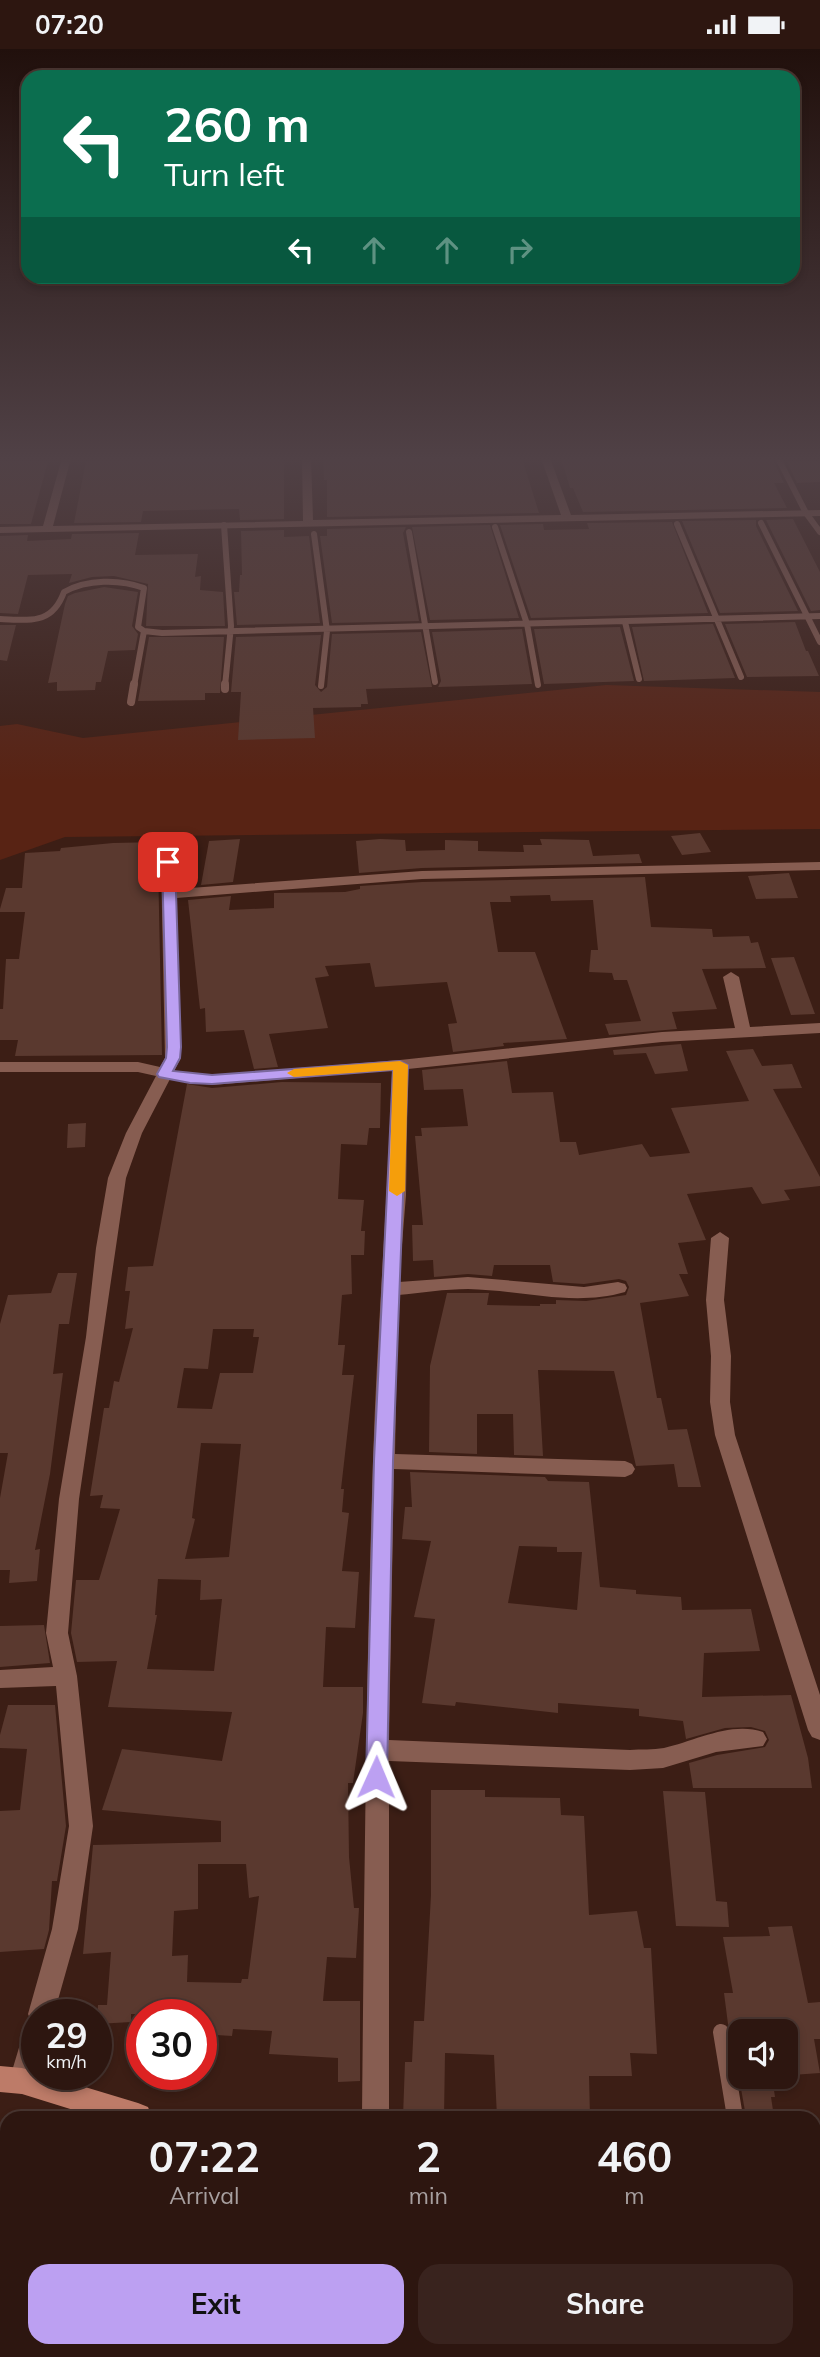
<!DOCTYPE html>
<html lang="en">
<head>
<meta charset="utf-8">
<style>
	body { margin:0; font-family:Mulish,sans-serif; background:#39231e; color:#f1f3f6; height:100vh; display:flex; flex-direction:column; font-size:26px; white-space:nowrap }
	* { box-sizing:border-box; margin:0 }
	p { font-size:23px; color:#a79f9f }
	.icon { flex:none; width:38px; height:38px; fill:none; stroke:currentColor; stroke-width:2; stroke-linecap:round; stroke-linejoin:round }
	.map { position:relative; flex:1; overflow:hidden }
	.side { position:absolute; left:0px; top:2062px; width:821px; height:247px; display:flex; flex-direction:column; background:#2d1610; border-radius:21px 21px 0 0; box-shadow:0 4px 10px #0003,0 0 0 2px #483530 }
	.side>* { flex:none }
	.guide { position:absolute; left:21px; top:21px; width:779px; height:214px; border-radius:21px; box-shadow:0 4px 10px #0003,0 0 0 2px #483530; background:#0b6e4f; color:#fff; overflow:hidden }
	.fabs { position:absolute; left:728px; top:1970px; display:grid; gap:14px }
	.fabs a { display:grid; place-items:center; width:70px; height:70px; border-radius:14px; background:#2d1610; box-shadow:0 4px 10px #0003,0 0 0 2px #483530; font-size:35px }
	.speed { position:absolute; left:21px; top:1950px; display:flex; gap:14px; font-size:35px; font-weight:700; text-align:center }
	.speed>* { display:grid; place-content:center; width:91px; height:91px; border-radius:50%; background:#2d1610; box-shadow:0 4px 10px #0003,0 0 0 2px #483530; line-height:1 }
	.speed small { font-size:18px; font-weight:400 }
	.speed .limit { border:10px solid #d22; background:#fff; color:#111 }
	.pin { position:absolute; display:grid; place-items:center; width:60px; height:60px; color:#fff; margin:-30px; border-radius:14px; box-shadow:0 4px 10px #0006 }
	.me { position:absolute; width:77px; margin:-38px; rotate:1deg; stroke-linejoin:round; filter:drop-shadow(0 0 5px #0008) }
	.turn { display:flex; align-items:center; gap:24px; height:147px; padding:0 28px; font-size:32px }
	.turn .icon { width:91px; height:91px; stroke-width:2.5 }
	.turn b { display:block; font-size:49px; line-height:60px }
	.lanes { display:flex; align-items:center; height:66px; padding:0 28px; background:#0003; justify-content:center; gap:35px; direction:ltr }
	.lanes .off { opacity:.35 }
	.eta { display:flex; justify-content:space-evenly; align-items:center; height:119px; text-align:center }
	.eta b { font-size:42px; font-weight:700; line-height:49px }
	.primary-button { display:flex; gap:14px; margin-top:auto; padding:14px 28px }
	.primary-button a { flex:1; height:80px; border-radius:21px; background:#bca0f2; color:#111; font-size:28px; font-weight:700; line-height:80px; text-align:center }
	.primary-button a+a { background:#39231e; color:#f1f3f6 }
	.status { display:flex; justify-content:space-between; align-items:center; height:49px; padding:0 35px; background:#2d1610; direction:ltr }
	.status svg { height:19px; fill:currentColor }
	.map>svg:first-child { display:block }
	.green { fill:#582314 }
	.building { fill:#5a392f; fill-rule:evenodd }
	.lines { fill:none; stroke-linecap:round; stroke-linejoin:round }
	.service-far2 { stroke:#875d51; stroke-width:6 }
	.service-far1 { stroke:#875d51; stroke-width:8 }
	.service { stroke:#875d51; stroke-width:16 }
	.minor { fill:#875d51; fill-rule:evenodd }
	.secondary { fill:#bd7b68; fill-rule:evenodd }
	.route { fill:#bca0f2; stroke:#7a689d; stroke-width:2 }
	.slow { fill:#f59e0b }
</style>
</head>
<body>
<div class="status"><b>07:20</b><svg viewBox="0 0 49 12"><path d="M0 12V9h3v3zM5 12V6h3v6zM10 12V3h3v9zM15 12V0h3v12zM26 1h20v11H26zM47 4h2v5h-2z"/></svg></div>
<div class="map">
<svg width="820" height="2308" viewBox="0 0 820 2308">
	<rect width="100%" height="100%" fill="#3c1e15"/>
	<path class="green" d="M606 636 820 643V780L65 788 0 811V677L17 675 83 689Z"/>
	<path class="building" d="M284 409V470L240 471 239 460 189 461 143 462 141 473 74 474 86 412Z
		M323 409H522L539 464 327 468V431H324Z
		M561 409H772L784 434H774L787 459 583 463 573 439H570Z
		M48 412 31 475H0V413Z
		M787 413H820V433L797 434Z
		M793 470 820 523V561L811 562 766 471Z
		M756 471V477L798 562 720 564 682 472Z
		M672 473 708 564 531 569 500 476 543 475 544 481 589 480 587 474Z
		M490 476 519 569 430 571 412 478Z
		M406 478 403 484 419 572 332 574 320 487H327V480Z
		M284 481V488L309 487 320 574 237 576 234 543H239L240 526H242L241 482Z
		M139 484 135 506 198 505 195 528 201 527 200 541 223 543 225 577H146L148 535 114 527 92 528 69 534 72 525 28 526 18 565 0 564V487L28 486 27 492 71 490 72 485Z
		M104 538 138 543 132 577 138 585 135 601 108 602 101 633H96L95 641 57 642V633L48 634 65 555 68 547 75 544Z
		M795 573 806 602H808L819 627 747 628 725 575Z
		M713 575 735 629 644 632 632 578Z
		M0 576H16L7 612 0 611Z
		M620 578 634 632 544 635 534 580Z
		M522 580 532 635 438 638 441 632 432 583Z
		M421 583 432 638 366 640 368 655H361V658L313 659 315 689 238 691 241 643H231L236 588 321 586 315 636 321 643 327 638 332 585Z
		M149 588H224L220 644H205V651L138 652Z
		M700 784 711 803 682 806 671 787Z
		M240 790 233 833 201 836 209 792Z
		M380 790 405 791 406 802 445 801V791L478 792V802L524 803 523 796H542L540 790 589 791 593 807 639 805 642 814 422 819 359 824 356 792Z
		M160 793 159 802 167 801V807L158 813 162 1006 15 1007 18 991H0V960H3L6 910H19L25 863H0V860L6 839H22L25 804 60 802 61 799 113 794Z
		M789 824 798 849 756 850 748 827Z
		M645 828 651 878 712 880 713 888 749 887 751 894 758 893 766 919 702 920 717 960 672 963 677 980 609 986 605 975 641 972 627 931H614L612 924 589 923 591 901H598L593 851 551 852 550 846 510 847 511 853H490L498 903H535L567 990 503 994 504 997 453 1003 448 975 457 974 447 933 375 938 370 914 325 917 329 927 315 929 328 979 269 985 278 1018 254 1020 244 981 206 983 205 959 200 960 188 851 231 847 229 861 274 859V844L345 843 360 840V837L422 833Z
		M794 908 815 965 791 966 771 909Z
		M681 995 688 1022 655 1025 646 1004 614 1006 613 1001Z
		M753 1000 762 1017 792 1015 802 1039 773 1040 820 1128V1137L784 1141 790 1151 762 1155 752 1138 687 1145 706 1191 678 1194 688 1225H679L689 1247 640 1254 657 1349H661L668 1381 687 1380 701 1438H678L674 1415 636 1417 614 1322 538 1321 543 1407 514 1406 513 1365H477V1405L429 1403 430 1317 447 1244H489L487 1256 540 1257V1255H556V1251L586 1252 626 1246 629 1238 626 1232 619 1230 584 1235 553 1233 550 1216H494L492 1227 468 1225 434 1228 433 1211 413 1212 412 1176H423L415 1087H422L421 1079 468 1077 463 1040 424 1041 422 1021 507 1012 512 1044 553 1043 560 1093H576L579 1106 642 1095 650 1108 690 1104 671 1059 749 1052 726 1002Z
		M282 1033 381 1034 380 1079H369L367 1096 341 1095 338 1150 364 1151 361 1182H365L364 1206H351L352 1245 342 1246 338 1296H345L342 1326H354L341 1440H344L342 1463 349 1464 342 1522 359 1523 355 1579 326 1578 323 1638H363V1664L353 1734H348L349 1808 354 1859H359L356 1909 327 1908 323 1952H360V2032L338 2033V2009L269 2005 272 1982 233 1980 232 1987 201 1985V1965H131V1973L97 1975 98 1956H107L111 1903 83 1905 93 1796 221 1793V1772L102 1761 122 1700 222 1712 232 1663 108 1658 117 1612 77 1613 71 1584 76 1531H99L120 1460 100 1459 103 1446 90 1447 104 1359H109L114 1332 119 1333 133 1279 125 1280 130 1242H125L128 1218 153 1217 187 1035 212 1039ZM213 1280H254L253 1288H259L253 1324H220L212 1360 177 1359 184 1319 208 1320ZM201 1394 241 1395 229 1508 185 1510 195 1470 192 1469ZM158 1530 201 1531 200 1551 222 1550 214 1622 147 1620 157 1566H155ZM198 1815H246L249 1849 259 1847 248 1930H242L241 1934 187 1933 188 1906 172 1907 174 1862 198 1860Z
		M86 1074 85 1098 67 1099 68 1075Z
		M58 1224H77L69 1275H59L53 1325 63 1324 50 1425 35 1501 40 1500 37 1532 9 1534 10 1521H0V1449L8 1404H0V1275L8 1246 51 1244Z
		M410 1423 545 1428 548 1432 589 1433 600 1538 636 1541V1545L681 1548 682 1561 751 1560 760 1602 704 1604 702 1648 791 1646 808 1709 812 1739H693L689 1714 717 1706 765 1698 769 1691 765 1682 751 1678 725 1679 686 1690 683 1672 639 1667V1660L558 1654V1664L456 1653 455 1657 422 1654 435 1570 414 1568 431 1492 402 1490 405 1458H412ZM519 1497 557 1498V1503H582L577 1561 508 1554Z
		M44 1576 50 1614 0 1618V1577Z
		M8 1656H55L66 1777 57 1832H52L49 1881 44 1900 0 1903V1762L20 1761 27 1700 0 1699V1686Z
		M431 1741H485V1748L560 1749 561 1766 584 1767 589 1866 637 1862 644 1899H651L657 2005 630 2004 632 2027H589L590 2068H497L494 2006 445 2004 444 2068H403L405 2013H412L414 1972H424L431 1846Z
		M663 1742 705 1743 716 1852 727 1853 729 1878 676 1877Z
		M792 1877 808 1954 820 1953V1990H814L820 2024 792 2026 786 1983H732L728 1975 724 1944H733L723 1888 770 1887 768 1878Z
		M739 2028H772L775 2048H771L774 2068H746Z"/>
	<g class="lines">
		<path class="service-far2" d="M778 409 806 464 820 483
			M761 474 820 593
			M677 475 741 628
			M224 476 231 577 225 637
			M495 478 527 575 538 636
			M409 483 435 633
			M314 485 327 582 321 637
			M0 570C30 571 52 576 64 543 87 530 120 530 144 539L138 578 144 582 162 584 820 567
			M625 573 639 630
			M134 637 144 582"/>
		<path class="service-far1" d="M225 640V635
			M131 653 134 635"/>
		<path class="service" d="M721 1983 735 2068"/>
		<path class="minor" d="M62 409H71L53 477 303 472 302 409H311L313 471 561 466 541 409H550L571 466 820 461V467L0 484V478L43 477Z
			M168 809 175 813 176 840 422 822 820 813V821L422 830 176 849 181 1009 174 1022 212 1026 400 1011 662 983 735 979 723 928 731 923 739 928 750 978 820 974V984L662 993 408 1020 406 1146 399 1233 468 1228 584 1238 618 1233 625 1235 627 1239 625 1243C573 1258 521 1241 468 1240 445 1240 421 1244 398 1246L395 1405 625 1412 632 1415 635 1420 632 1425 625 1428 394 1420 389 1691 630 1701C641 1700 653 1701 664 1699 695 1692 731 1672 763 1683L767 1690 763 1697 716 1703 663 1719 630 1721 389 1712V2068H362C364 1849 366 1630 373 1412 377 1282 388 1152 392 1021L212 1036 170 1030 142 1084 126 1129 79 1450 68 1584 77 1627 93 1777 78 1880 54 1965H37L35 2032 32 2041 22 2045 12 2041 9 2032 24 1982 31 1972 28 1965 52 1880 69 1777 56 1637 0 1639V1621L53 1618 46 1584 59 1450 86 1288 96 1199 108 1129 126 1084 156 1027 138 1023H0V1013H138L160 1018 165 1009 161 813Z
			M720 1183 729 1189 724 1251 731 1307 730 1353 735 1386 820 1646V1691L812 1688 808 1681 715 1386 710 1353 711 1307 706 1251 711 1189Z"/>
		<path class="secondary" d="M0 2017 22 2019 138 2054 148 2058 152 2068H96L22 2045 0 2043Z
			M814 2195H820V2223H814Z"/>
	</g>
	<linearGradient id="sky" x2="0" y2="1"><stop stop-color="#21100c"/><stop offset="0.56" stop-color="#504146"/><stop offset="1" stop-color="#504146" stop-opacity="0"/></linearGradient>
	<rect width="820" height="732" fill="url(#sky)"/>
	<path class="route" d="M168 809 175 813 181 998 180 1009 173 1022 212 1026 400 1012 408 1016 393 1412 387 1728 384 1734 376 1737 369 1734 366 1728 374 1412 393 1021 212 1035 190 1034 159 1028 157 1025 166 1009 167 998 162 813Z"/>
	<path class="slow" d="M400 1012 408 1016 405 1142 397 1147 389 1142 393 1021 294 1028 287 1024 294 1020Z"/>
</svg>
<div class="fabs">
<a><svg class="icon" aria-label="sound" viewBox="0 0 24 24"><path d="M4 9h4l5-4v14l-5-4H4zM17 9q2 3 0 6"/></svg></a>
</div>
<div class="speed"><div>29<small>km/h</small></div><div class="limit">30</div></div>
<div class="pin" style="left:168px;top:813px;background:#d93025"><svg class="icon" aria-label="arrive" viewBox="0 0 24 24"><path d="M6 21V4h12l-3 4 3 4H6"/></svg></div>
<svg class="me" style="left:376px;top:1728px" viewBox="-20 -20 40 40"><path d="M0-17L14 15 0 8-14 15z" fill="#bca0f2" stroke="#fff" stroke-width="4"/></svg>
<div class="guide">
<div class="turn"><svg class="icon" aria-label="left" viewBox="0 0 24 24"><path d="M17 20v-9H6M10 6l-5 5 5 5"/></svg><div><b>260 m</b>Turn left</div></div>
<div class="lanes"><svg class="icon" aria-label="left" viewBox="0 0 24 24"><path d="M17 20v-9H6M10 6l-5 5 5 5"/></svg><svg class="icon off" aria-label="ahead" viewBox="0 0 24 24"><path d="M12 20V5M6 11l6-6 6 6"/></svg><svg class="icon off" aria-label="ahead" viewBox="0 0 24 24"><path d="M12 20V5M6 11l6-6 6 6"/></svg><svg class="icon off" aria-label="right" viewBox="0 0 24 24"><path d="M7 20v-9h11M14 6l5 5-5 5"/></svg></div>
</div>
<section class="side">
<div class="eta">
<div><b>07:22</b><p>Arrival</p></div>
<div><b>2</b><p>min</p></div>
<div><b>460</b><p>m</p></div>
</div>
<div class="primary-button"><a>Exit</a><a>Share</a></div>
</section>
</div>
</body>
</html>
